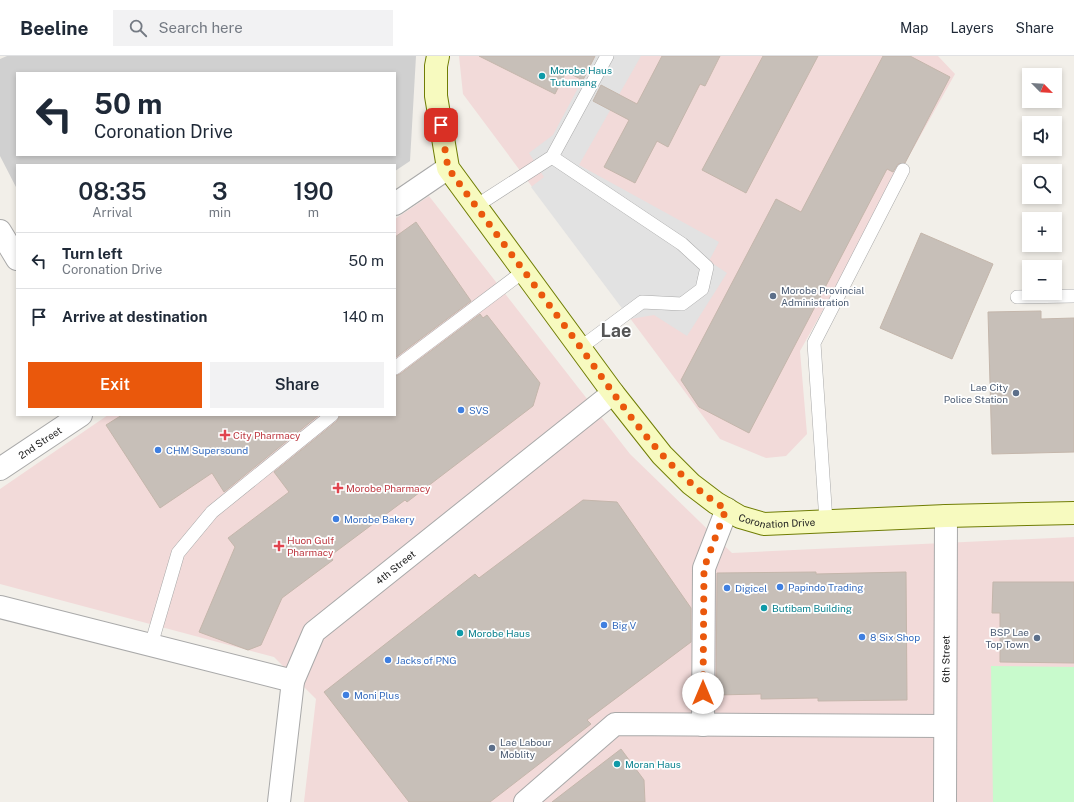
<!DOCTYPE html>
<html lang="en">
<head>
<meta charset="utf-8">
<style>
	body { margin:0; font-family:"Public Sans",sans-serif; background:#f2f2f3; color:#1f2937; height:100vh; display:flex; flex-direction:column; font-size:15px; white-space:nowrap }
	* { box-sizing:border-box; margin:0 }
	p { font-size:13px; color:#747a83 }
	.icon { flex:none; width:22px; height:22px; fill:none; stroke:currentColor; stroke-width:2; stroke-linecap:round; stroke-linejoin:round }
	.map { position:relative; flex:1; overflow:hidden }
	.details { position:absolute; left:16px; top:108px; width:380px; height:252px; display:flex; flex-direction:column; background:#fff; border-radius:0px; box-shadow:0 2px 6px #0003 }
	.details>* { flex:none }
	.guide { position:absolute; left:16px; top:16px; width:380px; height:84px; border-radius:0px; box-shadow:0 2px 6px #0003; background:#fff; color:#1f2937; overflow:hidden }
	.needle { width:26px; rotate:114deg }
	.tools { position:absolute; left:1022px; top:12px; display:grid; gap:8px }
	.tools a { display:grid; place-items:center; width:40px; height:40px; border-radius:0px; background:#fff; box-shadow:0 2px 6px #0003; font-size:20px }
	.pin { position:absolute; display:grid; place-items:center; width:34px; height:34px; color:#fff; margin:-17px; border-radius:8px; box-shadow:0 2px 6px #0006 }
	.me { position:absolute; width:44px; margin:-22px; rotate:0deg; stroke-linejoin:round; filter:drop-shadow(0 0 3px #0008) }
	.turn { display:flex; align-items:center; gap:14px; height:84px; padding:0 12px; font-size:18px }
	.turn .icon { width:52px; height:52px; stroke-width:2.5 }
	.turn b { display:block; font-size:28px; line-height:34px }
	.eta { display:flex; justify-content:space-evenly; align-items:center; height:68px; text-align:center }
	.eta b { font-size:24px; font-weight:600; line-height:28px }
	.primary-button { display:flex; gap:8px; margin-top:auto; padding:8px 12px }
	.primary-button a { flex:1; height:46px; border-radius:0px; background:#ea580c; color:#fff; font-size:16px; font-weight:600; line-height:46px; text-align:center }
	.primary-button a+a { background:#f2f2f3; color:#1f2937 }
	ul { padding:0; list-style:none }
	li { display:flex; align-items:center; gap:12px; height:56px; padding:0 12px; border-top:1px solid #e0e1e3 }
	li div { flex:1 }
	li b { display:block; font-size:15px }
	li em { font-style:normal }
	header { display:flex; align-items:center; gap:24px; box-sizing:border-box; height:56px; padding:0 20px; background:#fff; border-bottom:1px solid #e0e1e3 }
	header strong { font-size:19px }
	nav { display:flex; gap:22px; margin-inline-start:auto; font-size:14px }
	.search { width:280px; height:36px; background:#f2f2f3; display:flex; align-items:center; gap:10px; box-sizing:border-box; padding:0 14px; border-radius:0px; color:#747a83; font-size:15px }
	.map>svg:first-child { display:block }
	.commercial { fill:#f2dad9 }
	.religious { fill:#d0d0d0; fill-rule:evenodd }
	.park { fill:#c8facc }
	.parking { fill:#e2e2e2 }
	.building { fill:#c7bfb8; stroke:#c4b6ab }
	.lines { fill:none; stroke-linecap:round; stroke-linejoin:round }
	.lane-casing { stroke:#a9a9a9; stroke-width:14 }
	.street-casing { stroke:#a9a9a9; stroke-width:24 }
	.secondary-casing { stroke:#707d05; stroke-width:24 }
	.lane { stroke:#fff; stroke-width:13 }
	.street { stroke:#fff; stroke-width:22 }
	.secondary { stroke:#f7fabf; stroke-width:22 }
	.route { stroke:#ea580c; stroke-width:7; stroke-dasharray:0 12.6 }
	.culture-dot { fill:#0f9aa8; stroke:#fff; stroke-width:1.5 }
	.service-dot { fill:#5c6f8a; stroke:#fff; stroke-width:1.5 }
	.shop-dot { fill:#3f7fe0; stroke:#fff; stroke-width:1.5 }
	.health-dot { fill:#e0444e; stroke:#fff; stroke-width:1.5 }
	.labels { text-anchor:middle; stroke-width:3.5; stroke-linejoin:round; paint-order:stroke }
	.culture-label { font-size:10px; fill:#0d838f; stroke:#fff; text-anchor:start }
	.service-label { font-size:10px; fill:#4e5e75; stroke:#fff; text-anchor:start }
	.shop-label { font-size:10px; fill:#366cbe; stroke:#fff; text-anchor:start }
	.health-label { font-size:10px; fill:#be3a42; stroke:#fff; text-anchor:start }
	.street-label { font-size:10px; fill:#222; stroke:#fff }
	.town-label { font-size:18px; font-weight:bold; fill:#555; stroke:#fff }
</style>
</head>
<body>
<header>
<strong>Beeline</strong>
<div class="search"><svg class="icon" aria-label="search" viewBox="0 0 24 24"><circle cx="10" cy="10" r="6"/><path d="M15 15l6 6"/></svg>Search here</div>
<nav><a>Map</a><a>Layers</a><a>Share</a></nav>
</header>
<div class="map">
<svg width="1074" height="746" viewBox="0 0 1074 746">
	<rect width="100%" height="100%" fill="#f2efe9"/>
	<path class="commercial" d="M459 0H938L955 18 800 295 807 378 786 400 766 402 720 383 463 38Z
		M429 140 630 398 732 497 1074 481V746H304L316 643 274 601 0 528V433L108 359H395V163Z"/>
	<path class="religious" d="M7 0H416L410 105 395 115V109H17V133L0 100V3ZM17 17H395V99H17Z"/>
	<path class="park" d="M991 610 1074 611V746H993Z"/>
	<path class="parking" d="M595 0H641L579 109 719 186 709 205 727 217 687 280 654 259 630 263 531 131 544 121 529 97 553 79Z"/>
	<path class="building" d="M479 0H595L583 24 566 16 555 38Z
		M662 0H720L705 30 700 28 668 91 657 85 635 127 604 111 629 64 593 45 601 29 637 48Z
		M763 0H818L746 137 702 114Z
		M883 0H910L950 21 905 107 898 108 893 116 887 113 749 377 699 351 681 324 776 143 801 156Z
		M416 166 471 245 395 302V181Z
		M921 177 993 208 952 303 880 272Z
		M1041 255V263L1074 262V396L992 398 988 256Z
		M480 258 483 262 487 259 540 327 533 350 407 446 405 444 330 500 333 504 282 542 261 589 248 594 199 576 235 491 228 482 289 436 274 416 337 365 340 359H395V320L400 318Z
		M122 359H319L224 436 212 417 160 452 106 369Z
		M583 444 617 446 691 552V586L587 664 591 668 490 746H409L324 636 475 518 479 522Z
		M816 516V518L906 516 907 644 818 645V642L761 643V638L716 639 717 517Z
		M993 526H1074V607L1000 606V557H992Z
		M621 693 644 724 645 746H552Z"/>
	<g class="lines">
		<g class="lane-casing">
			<path id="lane" d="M552 101 607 0
				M476 150 552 101 682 188 707 211 702 233 682 248 642 246 580 292
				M1017 241 1074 240
				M395 312 524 215
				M826 465 814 287 903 114
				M151 589 178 497 212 456 332 359"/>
		</g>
		<g class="street-casing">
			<g id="street">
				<path d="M395 148 448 112"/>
				<path d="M0 175 17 203"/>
				<path id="s1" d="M0 413 81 359"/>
				<path d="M0 551 293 625"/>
				<path d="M703 669 704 512 727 453"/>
				<path id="s2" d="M279 746 293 625 314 576 613 337"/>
				<path d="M525 746 615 668 944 670"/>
				<path id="s3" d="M945 746 946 460"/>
			</g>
		</g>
		<g class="secondary-casing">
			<g id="secondary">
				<path id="s4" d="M438 0 436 10V40L448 112 613 337 662 399 691 428 716 447 740 461 764 468 946 460 1074 457"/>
			</g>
		</g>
		<use href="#lane" class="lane"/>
		<use href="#street" class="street"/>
		<use href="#secondary" class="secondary"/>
	</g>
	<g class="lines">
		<path class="route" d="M441 69 448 112C490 170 533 227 576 285 619 344 663 415 726 453L704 512 703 637"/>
	</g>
	<g class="culture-dot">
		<circle cx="542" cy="20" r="4"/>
		<circle cx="764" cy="552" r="4"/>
		<circle cx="460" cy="577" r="4"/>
		<circle cx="617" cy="708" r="4"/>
	</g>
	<g class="service-dot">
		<circle cx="773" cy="240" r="4"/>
		<circle cx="1016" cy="337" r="4"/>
		<circle cx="1037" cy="582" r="4"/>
		<circle cx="492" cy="692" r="4"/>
	</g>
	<g class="shop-dot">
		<circle cx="461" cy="354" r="4"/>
		<circle cx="158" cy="394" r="4"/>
		<circle cx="336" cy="463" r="4"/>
		<circle cx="780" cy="531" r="4"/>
		<circle cx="727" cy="532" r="4"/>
		<circle cx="604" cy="569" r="4"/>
		<circle cx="862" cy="581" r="4"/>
		<circle cx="388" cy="604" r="4"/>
		<circle cx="346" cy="639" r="4"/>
	</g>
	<g class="health-dot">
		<path d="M223 373h4v4h4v4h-4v4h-4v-4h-4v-4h4z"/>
		<path d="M336 426h4v4h4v4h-4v4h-4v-4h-4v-4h4z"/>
		<path d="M277 484h4v4h4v4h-4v4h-4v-4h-4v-4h4z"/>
	</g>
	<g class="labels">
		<g class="culture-label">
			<text x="550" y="18">Morobe Haus<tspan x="550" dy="12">Tutumang</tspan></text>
			<text x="772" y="556">Butibam Building</text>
			<text x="468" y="581">Morobe Haus</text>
			<text x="625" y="712">Moran Haus</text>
		</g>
		<g class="service-label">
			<text x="781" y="238">Morobe Provincial<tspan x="781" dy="12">Administration</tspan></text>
			<text x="1008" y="335" text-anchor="end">Lae City<tspan x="1008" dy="12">Police Station</tspan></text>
			<text x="1029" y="580" text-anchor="end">BSP Lae<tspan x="1029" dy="12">Top Town</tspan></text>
			<text x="500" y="690">Lae Labour<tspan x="500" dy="12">Moblity</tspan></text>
		</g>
		<g class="shop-label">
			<text x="469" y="358">SVS</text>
			<text x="166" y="398">CHM Supersound</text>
			<text x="344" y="467">Morobe Bakery</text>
			<text x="788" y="535">Papindo Trading</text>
			<text x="735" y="536">Digicel</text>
			<text x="612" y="573">Big V</text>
			<text x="870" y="585">8 Six Shop</text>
			<text x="396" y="608">Jacks of PNG</text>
			<text x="354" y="643">Moni Plus</text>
		</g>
		<g class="health-label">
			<text x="233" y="383">City Pharmacy</text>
			<text x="346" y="436">Morobe Pharmacy</text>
			<text x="287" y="488">Huon Gulf<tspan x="287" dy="12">Pharmacy</tspan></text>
		</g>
		<g class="street-label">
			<text dy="4" stroke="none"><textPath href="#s1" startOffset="48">2nd Street</textPath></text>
			<text dy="4" stroke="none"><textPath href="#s4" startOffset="609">Coronation Drive</textPath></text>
			<text dy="4" stroke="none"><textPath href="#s2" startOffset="279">4th Street</textPath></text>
			<text dy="4" stroke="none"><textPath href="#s3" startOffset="143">6th Street</textPath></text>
		</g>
		<g class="town-label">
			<text x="616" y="281">Lae</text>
		</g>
	</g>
</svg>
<div class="tools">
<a><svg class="needle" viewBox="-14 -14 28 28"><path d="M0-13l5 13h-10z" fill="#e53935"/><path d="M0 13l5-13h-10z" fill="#747a83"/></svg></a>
<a><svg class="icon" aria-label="sound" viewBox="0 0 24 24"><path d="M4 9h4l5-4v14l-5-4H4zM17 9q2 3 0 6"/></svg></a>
<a><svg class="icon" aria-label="search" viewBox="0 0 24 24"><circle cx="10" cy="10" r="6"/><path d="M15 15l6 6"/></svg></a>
<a>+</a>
<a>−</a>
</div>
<div class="pin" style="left:441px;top:69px;background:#d93025"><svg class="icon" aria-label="arrive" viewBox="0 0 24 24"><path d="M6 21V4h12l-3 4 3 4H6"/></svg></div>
<svg class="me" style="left:703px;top:637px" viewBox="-20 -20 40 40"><circle r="19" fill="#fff"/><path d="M0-13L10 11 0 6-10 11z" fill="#ea580c"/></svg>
<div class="guide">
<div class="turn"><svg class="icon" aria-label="left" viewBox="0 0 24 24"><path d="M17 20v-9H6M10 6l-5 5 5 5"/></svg><div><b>50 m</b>Coronation Drive</div></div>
</div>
<section class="details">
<div class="eta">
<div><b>08:35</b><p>Arrival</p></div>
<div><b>3</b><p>min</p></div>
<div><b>190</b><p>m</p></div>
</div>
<ul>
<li><svg class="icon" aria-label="left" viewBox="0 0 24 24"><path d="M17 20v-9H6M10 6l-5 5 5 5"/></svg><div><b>Turn left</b><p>Coronation Drive</p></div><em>50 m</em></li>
<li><svg class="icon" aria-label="arrive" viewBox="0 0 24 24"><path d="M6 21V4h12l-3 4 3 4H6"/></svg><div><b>Arrive at destination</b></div><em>140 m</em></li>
</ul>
<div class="primary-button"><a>Exit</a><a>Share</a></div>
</section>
</div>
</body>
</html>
